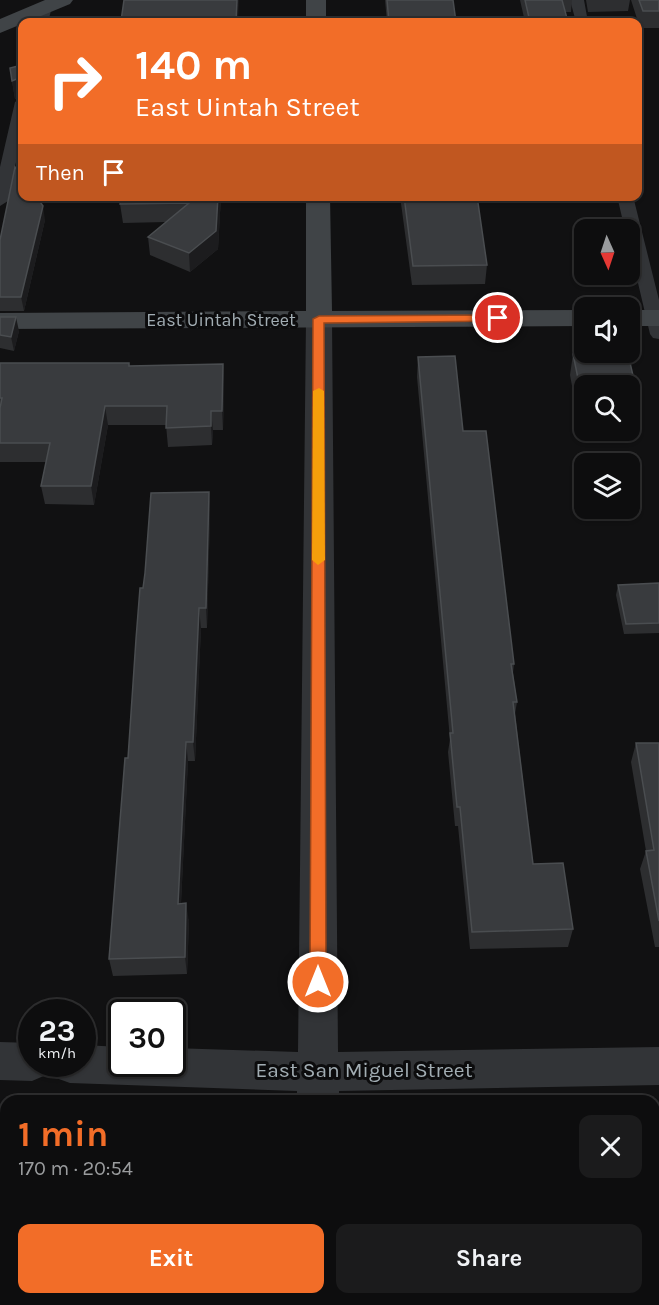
<!DOCTYPE html>
<html lang="en">
<head>
<meta charset="utf-8">
<style>
	body { margin:0; font-family:Karla,sans-serif; background:#1b1b1c; color:#f1f3f6; height:100vh; display:flex; flex-direction:column; font-size:22px; white-space:nowrap }
	* { box-sizing:border-box; margin:0 }
	p { font-size:20px; color:#9a9c9e }
	.icon { flex:none; width:33px; height:33px; fill:none; stroke:currentColor; stroke-width:2; stroke-linecap:round; stroke-linejoin:round }
	.map { position:relative; flex:1; overflow:hidden }
	.panel { position:absolute; left:0px; top:1095px; width:660px; height:210px; display:flex; flex-direction:column; background:#0d0d0e; border-radius:18px 18px 0 0; box-shadow:0 2px 4px #0004,0 0 0 2px #2d2d2e }
	.panel>* { flex:none }
	.banner { position:absolute; left:18px; top:18px; width:624px; height:183px; border-radius:12px; box-shadow:0 2px 4px #0004,0 0 0 2px #2d2d2e; background:#f26d28; color:#fff; overflow:hidden }
	.needle { width:39px; rotate:177deg }
	.controls { position:absolute; left:574px; top:219px; display:grid; gap:12px }
	.controls a { display:grid; place-items:center; width:66px; height:66px; border-radius:12px; background:#0d0d0e; box-shadow:0 2px 4px #0004,0 0 0 2px #2d2d2e; font-size:30px }
	.speed { position:absolute; left:18px; top:999px; display:flex; gap:12px; font-size:30px; font-weight:700; text-align:center }
	.speed>* { display:grid; place-content:center; width:78px; height:78px; border-radius:50%; background:#0d0d0e; box-shadow:0 2px 4px #0004,0 0 0 2px #2d2d2e; line-height:1 }
	.speed small { font-size:15px; font-weight:400 }
	.speed .limit { border:3px solid #111; border-radius:9px; background:#fff; color:#111 }
	.pin { position:absolute; display:grid; place-items:center; width:51px; height:51px; color:#fff; margin:-26px; border:3px solid #fff; border-radius:50%; box-shadow:0 2px 6px #0007 }
	.me { position:absolute; width:66px; margin:-33px; rotate:0deg; stroke-linejoin:round; filter:drop-shadow(0 0 4px #0008) }
	.turn { display:flex; align-items:center; gap:21px; height:126px; padding:0 18px; font-size:27px }
	.turn .icon { width:78px; height:78px; stroke-width:2.5 }
	.turn b { display:block; font-size:42px; line-height:51px }
	.then { display:flex; align-items:center; height:57px; padding:0 18px; background:#0003; gap:12px; font-size:22px }
	.round { display:grid; place-items:center; flex:none; width:63px; height:63px; border-radius:12px; background:#1b1b1c }
	.head { display:flex; align-items:center; justify-content:space-between; height:102px; padding:0 18px }
	h1 { font-size:36px; font-weight:700; line-height:45px; color:#f26d28 }
	.action { display:flex; gap:12px; margin-top:auto; padding:12px 18px }
	.action a { flex:1; height:69px; border-radius:12px; background:#f26d28; color:#fff; font-size:24px; font-weight:700; line-height:69px; text-align:center }
	.action a+a { background:#1b1b1c; color:#f1f3f6 }
	.map>svg:first-child { display:block }
	.lines { fill:none; stroke-linecap:round; stroke-linejoin:round }
	.lane { fill:#323437; fill-rule:evenodd }
	.street { fill:#323437; fill-rule:evenodd }
	.secondary { fill:#404447; fill-rule:evenodd }
	.wall { fill:#2d2e30 }
	.shaded-wall { fill:#1c1c1e }
	.building { fill:#393b3e; stroke:#4a4d50; stroke-width:1.5 }
	.route { fill:#f26d28; stroke:#9d471a; stroke-width:1.5 }
	.slow { fill:#f59e0b }
	.labels { text-anchor:middle; stroke-width:6; stroke-linejoin:round; paint-order:stroke }
	.street-label { font-size:18px; fill:#a2adb3; stroke:#0c0c0d }
	.near-street-label { font-size:21px; fill:#a2adb3; stroke:#0c0c0d }
</style>
</head>
<body>
<div class="map">
<svg width="659" height="1305" viewBox="0 0 659 1305">
	<rect width="100%" height="100%" fill="#111112"/>
	<g class="lines">
		<path class="lane" d="M570 0H584L588 22H576Z
			M45 3 52 7 48 22H35L38 7Z
			M22 98V133L8 201 0 206V167L15 102Z
			M617 196H633L659 300V339L653 338 650 334 630 249V230H625Z"/>
		<path class="street" d="M319 311 328 313 332 319 338 1052 659 1047V1085L339 1091V1101H297V1091L70 1083 56 1078 51 1066 46 1075 32 1081 0 1080V1042L32 1043V1064H82V1045L122 1047V1064H172V1048L298 1052 306 319 310 313Z
			M298 1299H342L343 1305H297Z"/>
		<path class="secondary" d="M45 0H73L70 4 0 33V19Z
			M306 0H326V22H306Z
			M306 196H330L332 311 585 310V326L0 329V313L306 311Z
			M630 310H659V326H630Z"/>
	</g>
	<path class="wall" d="M385 0H453L456 22H387Z
		M520 0H572L571 12H565L568 22H525Z
		M586 0H630L628 11 588 12Z
		M631 0H659V28H640Z
		M22 65V96L15 99 12 81Z
		M22 177V196L45 220 24 311H0V240Z
		M221 196 218 249 190 272 150 255 148 237 166 222 123 223 120 204Z
		M400 196H477L487 265 485 284 412 285Z
		M0 317 19 331 14 351 0 348Z
		M573 354H628L638 397 634 418H630V386H585V418H578L570 375Z
		M418 357 463 431 514 664 513 673 517 702 515 714 533 864 573 929 568 947 470 949 458 826H455L448 752 450 739 417 377Z
		M0 363 129 366 223 364 224 383 223 430H213L212 445 168 447 166 425H108L94 505 45 504 41 486 46 462H0Z
		M209 492 210 512 207 628H201L195 761H188L181 903 189 921 187 974 113 976 109 959 128 758Z
		M659 583V633L624 634 616 595 618 585Z
		M636 743H659V947H655L640 869 646 851 631 762Z
		M467 1299H654L659 1305H468Z"/>
	<path class="shaded-wall" d="M237 0H239L238 22H236Z
		M19 78 22 96 15 99 12 81Z
		M218 196H221L218 249 190 272 189 253Z
		M43 206 45 220 24 311 21 297Z
		M16 317 19 331 14 351 11 337Z
		M223 364 224 383 223 430 222 411Z
		M105 406 108 425 94 505 91 486Z
		M211 411 213 430 212 445 211 426Z
		M209 492 210 512 207 628 206 608Z
		M199 608 201 628 195 761 193 742Z
		M186 742 188 761 180 921 178 904Z
		M186 903 189 921 187 974 185 957Z"/>
	<path class="building" d="M124 0H237L236 22H89V21H121Z
		M387 0H453L456 22H389Z
		M525 0H562L568 22H530Z
		M639 0H659V11H643Z
		M22 65V81H21L19 78 12 81 10 68Z
		M15 167 22 177V173V196H36L43 206 21 297H0V240Z
		M121 196H218L216 231 189 253 148 237 189 203 120 204Z
		M404 196H477L487 265 413 266Z
		M0 317H16L11 337 0 335Z
		M573 354H628L638 397 630 398V386H585V398H582Z
		M455 356 463 431H486L514 664H511L517 702H513L533 864 563 863 573 929 472 932 460 807H457L450 733H453L418 357Z
		M0 363H129V366L223 364 222 411H211V426L166 428 167 406H105L91 486H41L50 443H0V408L2 398H0Z
		M209 492 206 608H199L193 742H186L178 904 186 903 185 957 109 959 125 758H128L136 639 140 588H143L145 573 151 493Z
		M659 583V623L626 624 618 585Z
		M636 743H659V921L646 851 654 850Z
		M4 1164 6 1167V1299H85L89 1305H0V1167Z
		M654 1199H659V1305H497V1300H472V1299H654Z"/>
	<path class="route" d="M498 315 504 318 502 321 324 323 326 982 323 987 318 989 312 987 310 982 313 319 319 316Z"/>
	<path class="slow" d="M319 388 324 391 325 560 318 565 312 560 313 391Z"/>
	<g class="labels">
		<g class="street-label">
			<text x="221" y="326">East Uintah Street</text>
		</g>
		<g class="near-street-label">
			<text x="364" y="1077">East San Miguel Street</text>
		</g>
	</g>
</svg>
<div class="controls">
<a><svg class="needle" viewBox="-14 -14 28 28"><path d="M0-13l5 13h-10z" fill="#e53935"/><path d="M0 13l5-13h-10z" fill="#9a9c9e"/></svg></a>
<a><svg class="icon" aria-label="sound" viewBox="0 0 24 24"><path d="M4 9h4l5-4v14l-5-4H4zM17 9q2 3 0 6"/></svg></a>
<a><svg class="icon" aria-label="search" viewBox="0 0 24 24"><circle cx="10" cy="10" r="6"/><path d="M15 15l6 6"/></svg></a>
<a><svg class="icon" aria-label="layers" viewBox="0 0 24 24"><path d="M12 4l9 5-9 5-9-5zM3 14l9 5 9-5"/></svg></a>
</div>
<div class="speed"><div>23<small>km/h</small></div><div class="limit">30</div></div>
<div class="pin" style="left:498px;top:318px;background:#d93025"><svg class="icon" aria-label="arrive" viewBox="0 0 24 24"><path d="M6 21V4h12l-3 4 3 4H6"/></svg></div>
<svg class="me" style="left:318px;top:982px" viewBox="-20 -20 40 40"><circle r="17" fill="#f26d28" stroke="#fff" stroke-width="3"/><path d="M0-11L8 9 0 5-8 9z" fill="#fff"/></svg>
<div class="banner">
<div class="turn"><svg class="icon" aria-label="right" viewBox="0 0 24 24"><path d="M7 20v-9h11M14 6l5 5-5 5"/></svg><div><b>140 m</b>East Uintah Street</div></div>
<div class="then">Then<svg class="icon" aria-label="arrive" viewBox="0 0 24 24"><path d="M6 21V4h12l-3 4 3 4H6"/></svg></div>
</div>
<section class="panel">
<div class="head"><div><h1>1 min</h1><p>170 m · 20:54</p></div><a class="round"><svg class="icon" aria-label="close" viewBox="0 0 24 24"><path d="M6 6l12 12M18 6L6 18"/></svg></a></div>
<div class="action"><a>Exit</a><a>Share</a></div>
</section>
</div>
</body>
</html>
